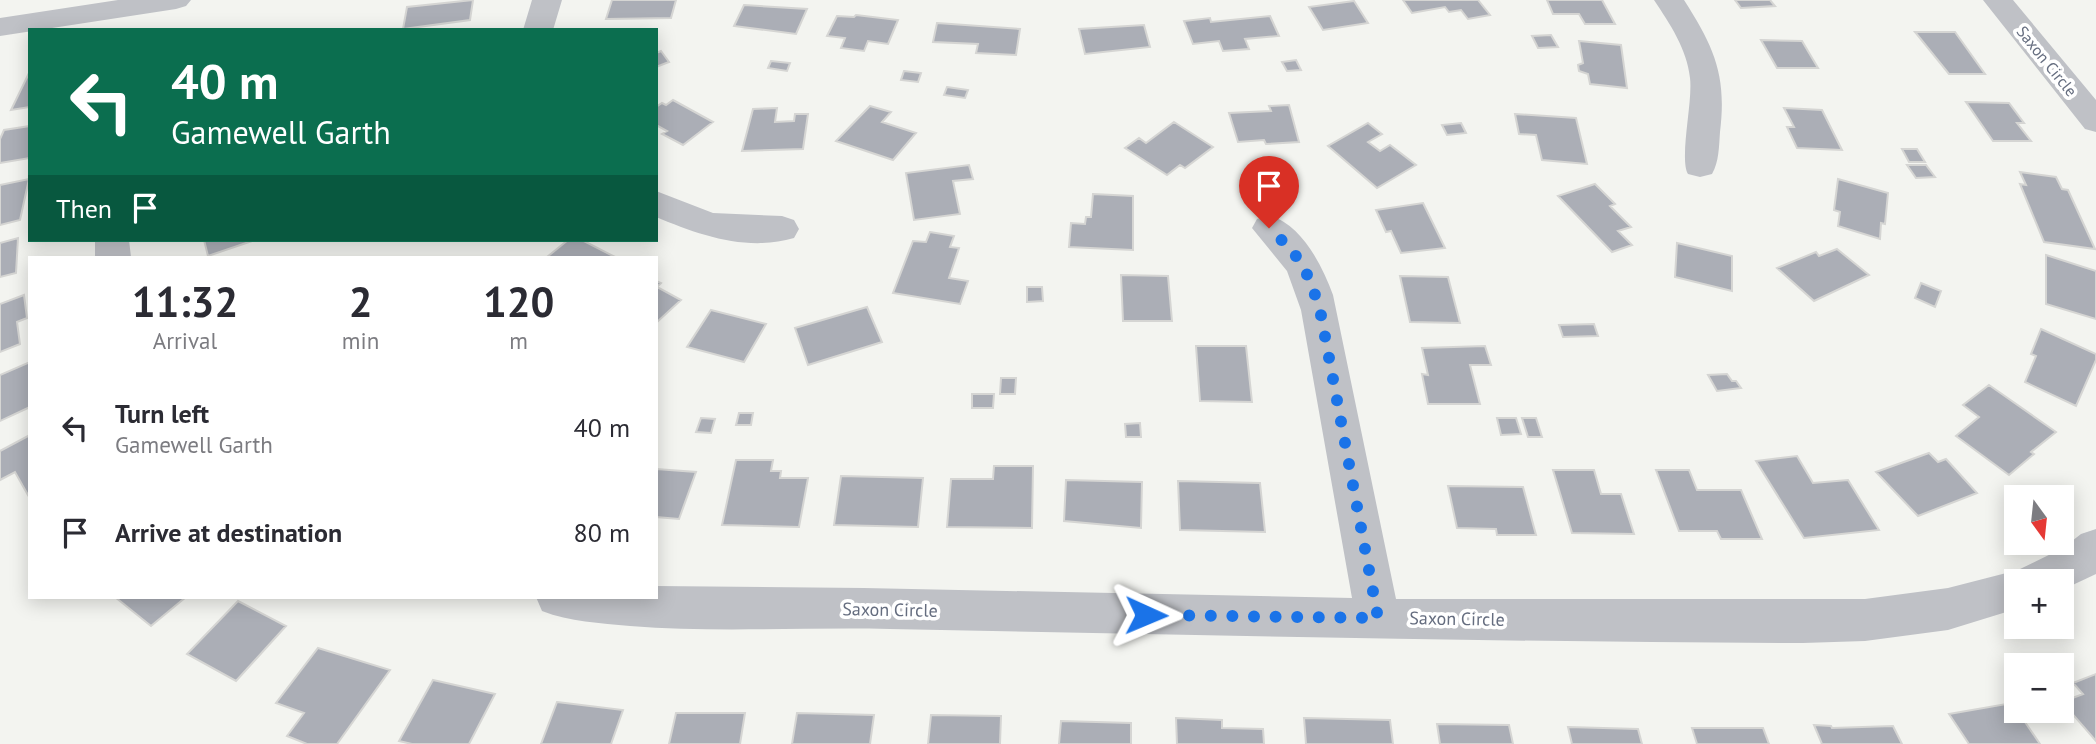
<!DOCTYPE html>
<html lang="en">
<head>
<meta charset="utf-8">
<style>
	body { margin:0; font-family:"PT Sans",sans-serif; background:#f7f7f7; color:#2b2b33; height:100vh; display:flex; flex-direction:column; font-size:26px; white-space:nowrap }
	* { box-sizing:border-box; margin:0 }
	p { font-size:23px; color:#7c7c81 }
	.icon { flex:none; width:38px; height:38px; fill:none; stroke:currentColor; stroke-width:2; stroke-linecap:round; stroke-linejoin:round }
	.map { position:relative; flex:1; overflow:hidden }
	.side { position:absolute; left:28px; top:256px; width:630px; height:343px; display:flex; flex-direction:column; background:#fff; border-radius:0px; box-shadow:0 4px 18px #0003 }
	.side>* { flex:none }
	.hud { position:absolute; left:28px; top:28px; width:630px; height:214px; border-radius:0px; box-shadow:0 4px 18px #0003; background:#0b6e4f; color:#fff; overflow:hidden }
	.needle { width:46px; rotate:165deg }
	.controls { position:absolute; left:2004px; top:485px; display:grid; gap:14px }
	.controls a { display:grid; place-items:center; width:70px; height:70px; border-radius:0px; background:#fff; box-shadow:0 4px 18px #0003; font-size:35px }
	.pin { position:absolute; display:grid; place-items:center; width:60px; height:60px; color:#fff; margin:-72px -30px; border-radius:50% 50% 50% 0; rotate:-45deg; box-shadow:0 0 7px #0007 }
	.pin .icon { rotate:45deg }
	.me { position:absolute; width:77px; margin:-38px; rotate:91deg; stroke-linejoin:round; filter:drop-shadow(0 0 5px #0008) }
	.turn { display:flex; align-items:center; gap:24px; height:147px; padding:0 28px; font-size:32px }
	.turn .icon { width:91px; height:91px; stroke-width:2.5 }
	.turn b { display:block; font-size:49px; line-height:60px }
	.then { display:flex; align-items:center; height:66px; padding:0 28px; background:#0003; gap:14px; font-size:26px }
	.eta { display:flex; justify-content:space-evenly; align-items:center; height:119px; text-align:center }
	.eta b { font-size:42px; font-weight:700; line-height:49px }
	ul { padding:0; list-style:none }
	li { display:flex; align-items:center; gap:21px; height:105px; padding:0 28px }
	li div { flex:1 }
	li b { display:block; font-size:26px }
	li em { font-style:normal }
	.map>svg:first-child { display:block }
	.building { fill:#abaeb6; stroke:#d5d5d3; stroke-width:2 }
	.lines { fill:none; stroke-linecap:round; stroke-linejoin:round }
	.minor { fill:#bfc1c6; fill-rule:evenodd }
	.route { stroke:#1a73e8; stroke-width:12; stroke-dasharray:0 21.6 }
	.labels { text-anchor:middle; stroke-width:7; stroke-linejoin:round; paint-order:stroke }
	.far-street-label { font-size:16px; fill:#656d7f; stroke:#fff }
	.street-label { font-size:18px; fill:#656d7f; stroke:#fff }
</style>
</head>
<body>
<div class="map">
<svg width="2096" height="744" viewBox="0 0 2096 744">
	<rect width="100%" height="100%" fill="#f3f4f0"/>
	<path class="building" d="M473 0 470 20 403 29 407 7Z
		M612 0H676L671 18 606 19Z
		M1403 0H1478L1490 15 1468 19 1461 10 1449 12 1445 7 1412 13Z
		M1547 0H1602L1615 24H1585L1579 14H1553Z
		M1735 0H1770L1775 6 1741 8Z
		M1354 1 1368 23 1323 30 1309 7Z
		M744 5 807 9 796 34 734 26Z
		M856 15 898 20 888 44 868 41 864 51 841 48 845 38 827 36 837 16 854 17Z
		M1270 16 1279 36 1245 39 1249 49 1223 51 1219 41 1193 44 1184 21 1210 18 1211 22Z
		M937 23 1020 29 1016 55 976 53 978 44 933 42Z
		M1144 25 1150 47 1085 54 1079 29Z
		M1915 32H1955L1985 74H1949Z
		M1551 35 1558 47 1538 48 1532 36Z
		M1761 40 1802 41 1818 68H1777Z
		M1579 41 1621 45 1627 88 1590 84 1588 74 1579 71 1578 65 1583 63Z
		M661 51 669 62 656 67V53Z
		M1296 60 1301 70 1287 71 1282 62Z
		M771 61 790 63 787 71 768 68Z
		M30 71V107L11 110Z
		M904 71 921 73 918 82 901 80Z
		M947 87 968 90 965 98 944 95Z
		M673 100 713 122 683 145 662 134 667 131 656 125V107L662 103 666 105Z
		M1966 102 2009 103 2024 123H2017L2031 141H1993Z
		M1289 105 1299 142 1266 144 1264 140 1238 142 1229 113 1271 111 1269 106Z
		M870 106 891 112 882 122 916 133 893 160 836 141Z
		M777 108 775 122 794 121 795 114H808L803 149 742 151 753 109Z
		M1784 108 1822 110 1842 150 1797 148 1787 127H1794Z
		M1515 114 1576 118 1587 164 1542 160 1536 135 1519 134Z
		M1174 122 1213 147 1185 168 1180 165 1167 175 1125 148 1139 138 1146 143Z
		M1368 123 1382 134 1368 142 1380 151 1390 145 1416 165 1377 188 1328 146Z
		M1461 123 1466 133 1447 135 1442 125Z
		M30 126V158L0 163V139L4 130Z
		M1902 149H1917L1925 162H1909Z
		M969 165 973 179 953 181 960 214 914 220 906 173Z
		M1907 165H1926L1935 177 1916 178Z
		M2020 172 2056 177 2062 189 2068 190 2095 249 2044 242 2020 184 2026 185Z
		M29 179 20 220 0 225V185Z
		M1838 179 1888 193 1885 224 1881 223 1880 239 1838 226 1840 212 1834 210Z
		M1595 184 1615 204 1610 206 1631 227 1618 231 1632 245 1612 252 1558 196Z
		M1093 194 1133 196V250L1069 247 1071 223 1085 224 1086 217H1091Z
		M1423 203 1445 248 1401 253 1391 231 1386 232 1376 210Z
		M930 232 954 236 950 247 959 248 949 278 968 281 960 304 893 293 913 241 926 242Z
		M18 238 16 273 0 277V243Z
		M204 240H255L208 256Z
		M568 240H582L615 257H547Z
		M1677 243 1732 256V291L1675 277Z
		M1837 249 1869 275 1814 301 1777 268 1816 252 1819 256Z
		M2046 255 2096 271V319L2046 304Z
		M1121 275 1168 276 1172 321H1123Z
		M1400 276 1448 277 1460 323 1410 322Z
		M656 281 661 283 657 287 681 300 656 323Z
		M1921 283 1941 291 1935 307 1915 298Z
		M1027 287H1042L1043 301 1027 302Z
		M24 295 27 318 17 322 20 344 0 352V304Z
		M867 307 882 342 808 365 795 328Z
		M711 310 766 324 744 362 687 347Z
		M1594 324 1598 336 1563 337 1559 325Z
		M2041 329 2096 354V360L2076 406 2025 382 2036 356 2031 354Z
		M1196 346H1246L1252 402 1200 401Z
		M1485 346 1491 365H1470L1480 404H1428L1422 374 1428 375 1422 348Z
		M30 362V407L0 421V375Z
		M1727 374 1732 381H1736L1741 388 1717 391 1708 375Z
		M1001 378H1016L1015 394H1000Z
		M1989 385 2056 432 2031 452 2034 454 2009 475 1956 436 1979 417 1963 405Z
		M972 394H994L993 408H972Z
		M739 413H753L751 425H736Z
		M701 418 715 419 711 433 696 432Z
		M1497 418H1516L1521 434 1501 435Z
		M1522 418H1536L1542 437H1528Z
		M1140 423 1141 437H1126L1125 424Z
		M30 435V493L28 495 15 472 0 480V451Z
		M1929 453 1938 462 1946 459 1977 493 1918 516 1876 472Z
		M1797 456 1813 483 1848 480 1879 530 1804 538 1756 461Z
		M736 460H773L771 471H781L780 478H808L799 527 722 525Z
		M994 466H1033L1032 528 947 527 951 479H993Z
		M656 469 696 472 679 519 656 517Z
		M1553 470H1594L1601 494H1621L1634 534 1572 533Z
		M1656 470H1689L1697 490H1741L1762 539H1721L1717 531H1679Z
		M841 476 923 478 918 527 834 525Z
		M1066 480 1142 482 1141 528 1064 521Z
		M1178 481 1260 483 1265 532 1180 530Z
		M1448 486 1523 487 1536 535H1497L1496 529 1457 528Z
		M115 597H186L151 626Z
		M238 601 286 626 236 681 187 654Z
		M318 648 390 670 337 744H307L287 736 304 713 276 703Z
		M2096 674V741L2062 702 2083 694 2073 683Z
		M433 680 495 694 469 744H412L399 741Z
		M557 702 623 710 611 744H541Z
		M2012 703 2040 744H1969L1949 714Z
		M676 713H745L740 744H669Z
		M797 713 874 715 870 744H792Z
		M931 715 1001 716 1000 744H928Z
		M1176 718 1222 720V728L1263 729 1264 744H1177Z
		M1304 718 1390 720 1393 744H1306Z
		M1061 721 1131 723V744H1059Z
		M1437 724 1509 725 1513 744H1440Z
		M1814 725 1831 726 1832 728 1893 726 1902 744H1822Z
		M1568 727 1638 729 1642 744H1572Z
		M1692 728H1763L1769 744H1697Z"/>
	<g class="lines">
		<path class="minor" d="M118 0H191L186 6 176 9 0 36V18Z
			M532 0H562L553 30H523Z
			M1654 0H1684C1714 47 1727 75 1720 132 1719 146 1719 162 1712 174L1700 177 1688 174C1679 158 1693 102 1690 78 1687 49 1670 24 1654 0Z
			M1983 0H2013L2096 100V132L2085 129Z
			M656 191 713 213 782 216 794 220 799 229 794 238C747 252 699 235 656 217Z
			M1269 215C1302 225 1322 265 1333 295L1396 599H1865L1948 588 2018 570 2063 548 2081 534 2096 529V574L2062 590V581H2016V609L1948 630 1865 641 1803 643C1498 642 1194 635 890 629 803 627 716 633 630 626 600 623 570 622 542 611L536 597H656V586L864 588 1352 598 1301 310 1287 271 1252 228 1257 219Z
			M95 240H129L131 257H95Z"/>
	</g>
	<g class="lines">
		<path class="route" d="M1146 615 1378 618 1320 310C1306 267 1302 259 1269 228"/>
	</g>
	<g class="labels">
		<g class="far-street-label">
			<text transform="translate(2047 61) rotate(51)" y="6">Saxon Circle</text>
		</g>
		<g class="street-label">
			<text transform="translate(890 610) rotate(1)" y="6">Saxon Circle</text>
			<text transform="translate(1457 619) rotate(1)" y="6">Saxon Circle</text>
		</g>
	</g>
</svg>
<div class="controls">
<a><svg class="needle" viewBox="-14 -14 28 28"><path d="M0-13l5 13h-10z" fill="#e53935"/><path d="M0 13l5-13h-10z" fill="#7c7c81"/></svg></a>
<a>+</a>
<a>−</a>
</div>
<div class="pin" style="left:1269px;top:228px;background:#d93025"><svg class="icon" aria-label="arrive" viewBox="0 0 24 24"><path d="M6 21V4h12l-3 4 3 4H6"/></svg></div>
<svg class="me" style="left:1146px;top:615px" viewBox="-20 -20 40 40"><path d="M0-17L14 15 0 8-14 15z" fill="#1a73e8" stroke="#fff" stroke-width="4"/></svg>
<div class="hud">
<div class="turn"><svg class="icon" aria-label="left" viewBox="0 0 24 24"><path d="M17 20v-9H6M10 6l-5 5 5 5"/></svg><div><b>40 m</b>Gamewell Garth</div></div>
<div class="then">Then<svg class="icon" aria-label="arrive" viewBox="0 0 24 24"><path d="M6 21V4h12l-3 4 3 4H6"/></svg></div>
</div>
<section class="side">
<div class="eta">
<div><b>11:32</b><p>Arrival</p></div>
<div><b>2</b><p>min</p></div>
<div><b>120</b><p>m</p></div>
</div>
<ul>
<li><svg class="icon" aria-label="left" viewBox="0 0 24 24"><path d="M17 20v-9H6M10 6l-5 5 5 5"/></svg><div><b>Turn left</b><p>Gamewell Garth</p></div><em>40 m</em></li>
<li><svg class="icon" aria-label="arrive" viewBox="0 0 24 24"><path d="M6 21V4h12l-3 4 3 4H6"/></svg><div><b>Arrive at destination</b></div><em>80 m</em></li>
</ul>
</section>
</div>
</body>
</html>
